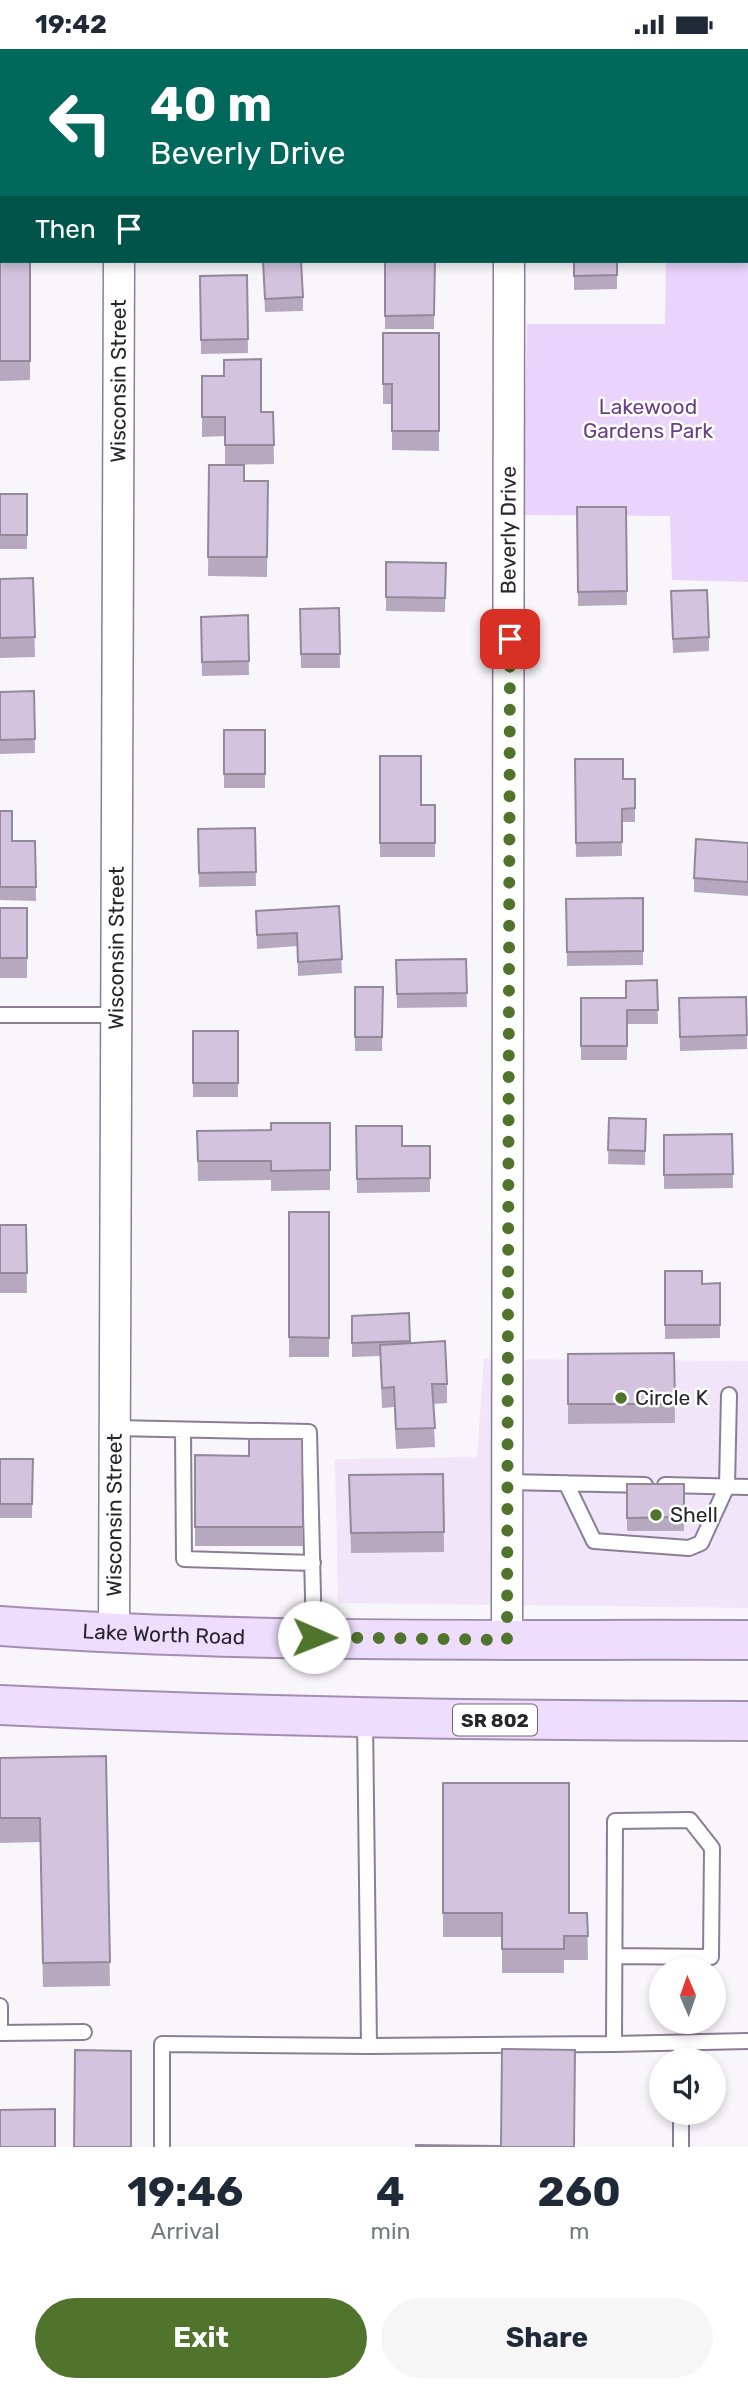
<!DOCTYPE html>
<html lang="en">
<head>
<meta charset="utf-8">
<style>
	body { margin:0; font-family:Rubik,sans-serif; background:#f6f6f7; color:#1f2937; height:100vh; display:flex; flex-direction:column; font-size:26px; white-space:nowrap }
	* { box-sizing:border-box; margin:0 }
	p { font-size:23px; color:#747a83 }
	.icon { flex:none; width:38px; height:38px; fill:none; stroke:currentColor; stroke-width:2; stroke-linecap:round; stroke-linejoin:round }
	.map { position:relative; height:2098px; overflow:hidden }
	.sheet { display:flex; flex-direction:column; background:#fff; flex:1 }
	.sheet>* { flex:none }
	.banner { position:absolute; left:0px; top:0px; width:749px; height:214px; box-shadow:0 4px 10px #0003; background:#00695c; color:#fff; overflow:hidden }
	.needle { width:46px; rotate:358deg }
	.fabs { position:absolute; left:649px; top:1908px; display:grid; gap:14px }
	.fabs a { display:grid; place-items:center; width:77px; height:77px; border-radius:50%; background:#fff; box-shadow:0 4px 10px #0003; font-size:35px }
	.pin { position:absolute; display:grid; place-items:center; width:60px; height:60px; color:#fff; margin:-30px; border-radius:14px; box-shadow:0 4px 10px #0006 }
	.me { position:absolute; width:77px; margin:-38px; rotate:91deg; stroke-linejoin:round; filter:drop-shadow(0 0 5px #0008) }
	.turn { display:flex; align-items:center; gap:24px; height:147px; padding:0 35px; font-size:32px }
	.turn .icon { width:91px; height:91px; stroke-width:2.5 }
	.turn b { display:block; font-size:49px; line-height:60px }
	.then { display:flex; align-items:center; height:66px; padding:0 35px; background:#0003; gap:14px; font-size:26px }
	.eta { display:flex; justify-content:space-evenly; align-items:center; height:119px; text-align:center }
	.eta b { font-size:42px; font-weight:700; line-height:49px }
	.cta { display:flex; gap:14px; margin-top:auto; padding:14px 35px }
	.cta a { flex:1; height:80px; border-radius:42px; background:#51742d; color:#fff; font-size:28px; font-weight:700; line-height:80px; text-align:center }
	.cta a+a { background:#f6f6f7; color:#1f2937 }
	.status { display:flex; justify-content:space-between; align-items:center; height:49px; padding:0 35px; background:#fff; direction:ltr }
	.status svg { height:19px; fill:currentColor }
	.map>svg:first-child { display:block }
	.built { fill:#f1e5fa }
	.green { fill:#ebd4fb }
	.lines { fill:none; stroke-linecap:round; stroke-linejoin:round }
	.lane-casing { stroke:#8c7d96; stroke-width:18 }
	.street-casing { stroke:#8c7d96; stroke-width:33 }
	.primary-casing { stroke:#a48db3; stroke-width:42 }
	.lane { stroke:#fff; stroke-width:14 }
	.street { stroke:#fff; stroke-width:30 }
	.primary { stroke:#efddfd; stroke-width:38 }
	.wall { fill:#b5a8bf }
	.building { fill:#d3c3de; stroke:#94889b; stroke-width:2 }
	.route { stroke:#51742d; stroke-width:12; stroke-dasharray:0 21.6 }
	.poi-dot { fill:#51742d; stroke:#fff; stroke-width:2.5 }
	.labels { text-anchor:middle; stroke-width:5; stroke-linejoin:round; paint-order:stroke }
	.shield { fill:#fff; stroke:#6a666d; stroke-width:2 }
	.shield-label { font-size:19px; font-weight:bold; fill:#2a242e }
	.street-label { font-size:21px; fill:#2a242e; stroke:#fff }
	.park-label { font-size:21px; fill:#6b3d86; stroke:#fff }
	.poi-label { font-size:21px; fill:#2a242e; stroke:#fff; text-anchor:start }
</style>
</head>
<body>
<div class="status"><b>19:42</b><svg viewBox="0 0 49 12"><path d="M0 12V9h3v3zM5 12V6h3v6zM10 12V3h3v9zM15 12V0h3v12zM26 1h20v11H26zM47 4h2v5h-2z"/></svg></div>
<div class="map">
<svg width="748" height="2098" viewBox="0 0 748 2098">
	<rect width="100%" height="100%" fill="#f9f6fb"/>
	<path class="built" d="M484 1310 748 1312V1559L338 1554 335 1410 477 1408Z"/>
	<path class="green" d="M667 0H748V533L672 531 670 467 523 466 527 275H665L666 212H747V2Z"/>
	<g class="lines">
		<g class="lane-casing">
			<path id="lane" d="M0 966H116
				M115 1379 309 1383 314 1588
				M183 1381 184 1510 313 1514
				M508 1433 645 1436
				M566 1434 594 1492 689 1499 701 1494 727 1437 729 1346
				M665 1436 748 1438
				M365 1670 369 1997 614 1995
				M615 1907 711 1908 712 1799 690 1771 615 1772 614 1995 748 1992
				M0 1957V1984
				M1 1984 84 1983
				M681 2011V1994
				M162 2098V1995L369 1997
				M681 2098V2063"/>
		</g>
		<g class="street-casing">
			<g id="street">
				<path d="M508 0V2"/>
				<path d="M120 2V0"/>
				<path id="s1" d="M114 1585 119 212"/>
				<path id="s2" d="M507 1591 509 212"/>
			</g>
		</g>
		<g class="primary-casing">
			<g id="primary">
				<path id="s3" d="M0 1577C248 1595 499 1590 748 1591"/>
				<path d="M0 1656C249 1668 498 1672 748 1672"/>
			</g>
		</g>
		<use href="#lane" class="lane"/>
		<use href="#street" class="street"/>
		<use href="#primary" class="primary"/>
	</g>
	<path class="wall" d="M0 0 2 2V69H0Z
		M0 75H2V176H0Z
		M30 212V331L0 332V213Z
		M263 212 303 248V262L265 263Z
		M385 212H435L434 280H385Z
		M574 212H617V240L574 241Z
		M247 226 248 304 201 305 200 227Z
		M383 284H439V402L392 401V355H383Z
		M202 327 261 363H273L274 415 225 416V387L202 388Z
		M209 416 244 432H268L267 528 208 527Z
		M0 445H27V500H0Z
		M577 458H626L627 556 578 557Z
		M386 513 446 514 445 563 386 562Z
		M33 529 35 608 0 609V530Z
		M671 542 709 588V602L673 604Z
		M339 559 340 619H301L300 560Z
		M248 566 249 626 202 627 201 568Z
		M34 642 35 704 0 705V643Z
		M224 681H265V739H224Z
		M380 707 421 756H435V808H380Z
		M575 710 623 730H635V773H622V807L576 808Z
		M0 762 12 792H35L36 852 0 851Z
		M255 779 256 837 199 838 198 780Z
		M748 794V847L694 843V829Z
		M643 849V916L567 917 566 850Z
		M339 857 342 924 298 927 297 897 257 900 256 862Z
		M0 859H27V929H0Z
		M466 910 467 958 397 959 396 911Z
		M657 931 658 975H627V1011H581V949H626Z
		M355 938H383L382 1002H355Z
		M679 949 747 986V1000L680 1002Z
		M193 982H238V1048H193Z
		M609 1069 646 1070 645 1116 608 1115Z
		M330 1074V1141L271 1142V1131L198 1132 197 1082 271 1081Z
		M356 1077 402 1097H430V1143L357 1144Z
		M732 1085 733 1139 664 1140V1086Z
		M289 1163H329V1308H289Z
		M0 1176H26L27 1244H0Z
		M665 1222 702 1235 720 1234V1289L665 1290Z
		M409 1264 410 1294 447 1335V1354L433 1355 435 1398 396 1400 394 1358 382 1359 380 1307 352 1308V1267Z
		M674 1304 675 1374 568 1375V1305Z
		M302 1390 303 1497H195V1406L249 1407Z
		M0 1410H33L32 1469H0Z
		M443 1425 444 1503 351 1504 349 1426Z
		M627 1435H684V1482H627Z
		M106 1707 110 1937 43 1938 40 1793 0 1794V1709Z
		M443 1734 569 1864H587L588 1911H564V1924H502V1888H443Z"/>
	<path class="building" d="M0 0H32V2H2V55H0Z
		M194 0H246V2H194Z
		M382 0H434V2H382Z
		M573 0H629V1L573 2Z
		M0 75H2V157H0Z
		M5 212H30V312H0V213H5Z
		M263 212H301L303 248 265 250Z
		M385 212H435L434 266 385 267Z
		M574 212H617V226L574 227Z
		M247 226 248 290 201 291 200 227Z
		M383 284H439V382H392V335H383Z
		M261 310V363H273L274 396H225V368H202V327H224V311Z
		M209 416H244V432H268L267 508H208Z
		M0 445H27V486H0Z
		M577 458H626L627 542 578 543Z
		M386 513 446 514 445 549 386 548Z
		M33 529 35 588 0 589V530Z
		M707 541 709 588 673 590 671 542Z
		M339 559 340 605H301L300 560Z
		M248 566 249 612 202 613 201 568Z
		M34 642 35 690 0 691V643Z
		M224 681H265V725H224Z
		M380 707H421V756H435V794H380Z
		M575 710H623V730H635V759L622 760V793L576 794Z
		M0 762H12V792H35L36 838H0Z
		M255 779 256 823 199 824 198 780Z
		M696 790 748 794V833L694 829Z
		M643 849V902L567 903 566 850Z
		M339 857 342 910 298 913 297 884 257 886 256 862Z
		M0 859H27V909H0Z
		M466 910 467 944 397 945 396 911Z
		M657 931 658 961H627V997H581V949H626V932Z
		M355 938H383L382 988H355Z
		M746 948 747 986 680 988 679 949Z
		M193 982H238V1034H193Z
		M609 1069 646 1070 645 1102 608 1101Z
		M271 1074H330V1121L271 1122V1112H198L197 1082 271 1081Z
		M356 1077H402V1097H430V1129L357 1130Z
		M732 1085 733 1125 664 1126V1086Z
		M289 1163H329V1289L289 1288Z
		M0 1176H26L27 1224H0Z
		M665 1222H702V1235L720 1234V1276H665Z
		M409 1264 410 1292 352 1294V1267Z
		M445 1292 447 1335H432L435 1379 396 1380 394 1338 382 1339 380 1296Z
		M674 1304 675 1355H568V1305Z
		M249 1390H302L303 1478H195V1406L249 1407Z
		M0 1410H33L32 1455H0Z
		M443 1425 444 1483 351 1484 349 1426Z
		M627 1435H684V1468L627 1469Z
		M106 1707 110 1913 43 1914 40 1769H0V1709Z
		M443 1734H569V1864H587L588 1887H564V1900H502V1864H443Z
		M502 2000 575 2001 574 2098H416V2096L501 2097Z
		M75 2001 131 2002V2098H74Z
		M55 2060V2098H0V2061Z"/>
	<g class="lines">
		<path class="route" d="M314 1588 507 1591 510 590"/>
	</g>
	<g class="poi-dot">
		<circle cx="621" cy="1349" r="7"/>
		<circle cx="656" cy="1466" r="7"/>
	</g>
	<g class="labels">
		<rect class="shield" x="453" y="1655.5" width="84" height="31" rx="5"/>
		<g class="shield-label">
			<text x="495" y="1678">SR 802</text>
		</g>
		<g class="street-label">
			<text dy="7" stroke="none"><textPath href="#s1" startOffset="1253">Wisconsin Street</textPath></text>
			<text dy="7" stroke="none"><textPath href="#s2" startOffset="1110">Beverly Drive</textPath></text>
			<text dy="7" stroke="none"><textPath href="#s1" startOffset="686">Wisconsin Street</textPath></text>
			<text dy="7" stroke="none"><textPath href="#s1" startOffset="119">Wisconsin Street</textPath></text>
			<text dy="7" stroke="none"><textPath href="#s3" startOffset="164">Lake Worth Road</textPath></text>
		</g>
		<g class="park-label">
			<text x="648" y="365">Lakewood<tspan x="648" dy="24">Gardens Park</tspan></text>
		</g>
		<g class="poi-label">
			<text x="635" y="1356">Circle K</text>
			<text x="670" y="1473">Shell</text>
		</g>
	</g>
</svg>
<div class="fabs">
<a><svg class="needle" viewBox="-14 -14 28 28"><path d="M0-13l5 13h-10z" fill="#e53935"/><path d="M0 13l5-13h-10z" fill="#747a83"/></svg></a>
<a><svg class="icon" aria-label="sound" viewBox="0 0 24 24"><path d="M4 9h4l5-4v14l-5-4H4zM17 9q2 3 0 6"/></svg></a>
</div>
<div class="pin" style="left:510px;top:590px;background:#d93025"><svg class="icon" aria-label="arrive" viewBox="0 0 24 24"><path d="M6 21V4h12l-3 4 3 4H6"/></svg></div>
<svg class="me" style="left:314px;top:1588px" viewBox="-20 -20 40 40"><circle r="19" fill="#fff"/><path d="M0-13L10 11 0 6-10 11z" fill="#51742d"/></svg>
<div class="banner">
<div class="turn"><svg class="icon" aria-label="left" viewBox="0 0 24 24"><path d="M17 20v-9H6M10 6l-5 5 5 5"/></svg><div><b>40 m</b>Beverly Drive</div></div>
<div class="then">Then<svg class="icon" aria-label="arrive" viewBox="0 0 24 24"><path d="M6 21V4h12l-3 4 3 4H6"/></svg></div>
</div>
</div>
<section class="sheet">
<div class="eta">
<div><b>19:46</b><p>Arrival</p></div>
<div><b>4</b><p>min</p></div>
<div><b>260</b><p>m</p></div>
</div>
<div class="cta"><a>Exit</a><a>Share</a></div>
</section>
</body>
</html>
